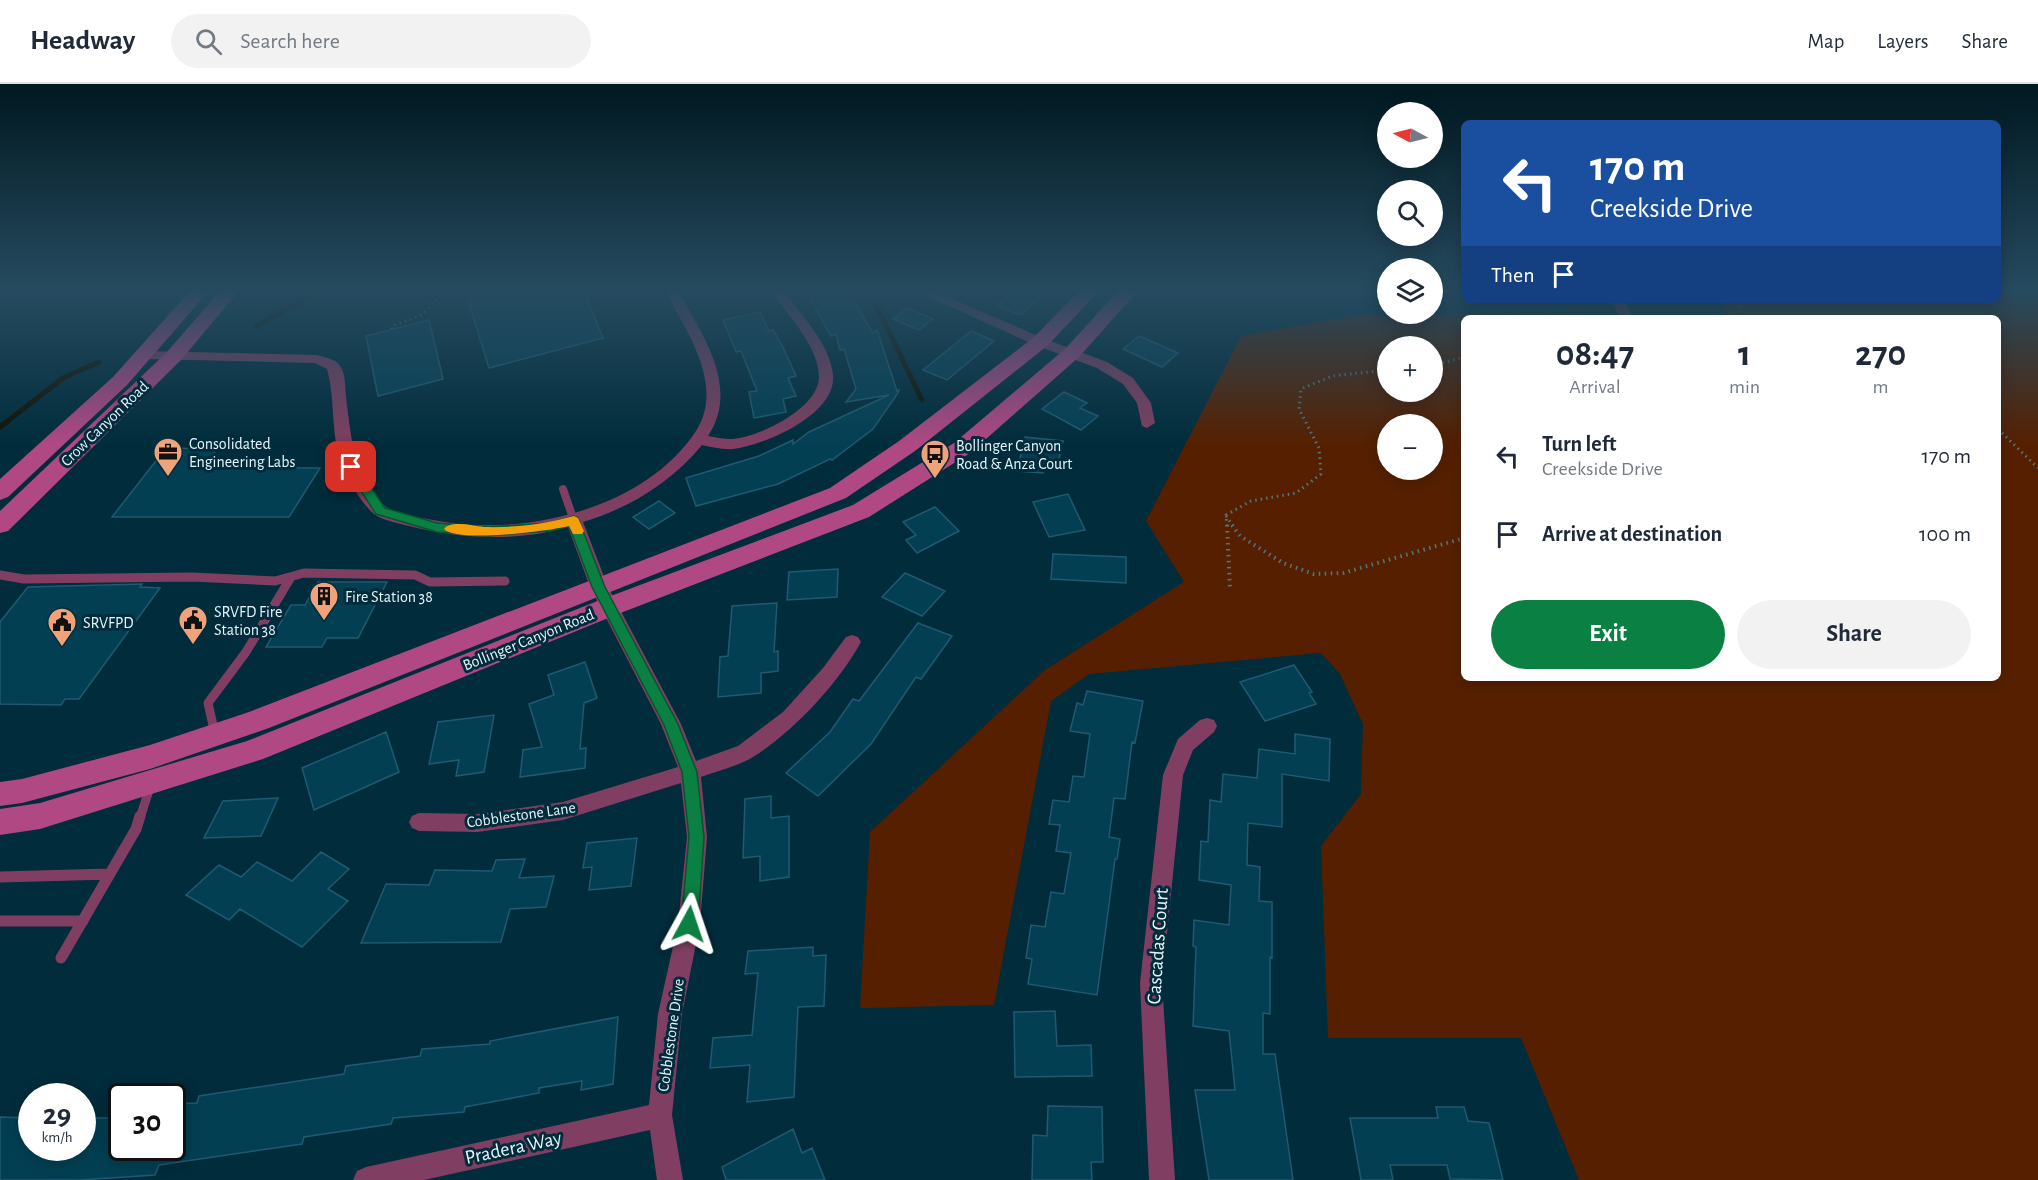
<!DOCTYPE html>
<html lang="en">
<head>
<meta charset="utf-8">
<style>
	body { margin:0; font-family:"Alegreya Sans",sans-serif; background:#f2f2f3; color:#1f2937; height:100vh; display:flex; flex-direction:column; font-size:22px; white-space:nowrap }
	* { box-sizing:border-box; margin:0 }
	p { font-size:20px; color:#747a83 }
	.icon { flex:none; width:33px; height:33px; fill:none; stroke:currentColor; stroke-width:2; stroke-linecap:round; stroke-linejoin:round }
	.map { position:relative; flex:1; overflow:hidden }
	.panel { position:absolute; left:1461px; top:231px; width:540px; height:366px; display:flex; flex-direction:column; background:#fff; border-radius:9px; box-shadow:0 3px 15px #0003 }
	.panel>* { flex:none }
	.guide { position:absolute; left:1461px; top:36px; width:540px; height:183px; border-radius:9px; box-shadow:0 3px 15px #0003; background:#1a4fa0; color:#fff; overflow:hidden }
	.needle { width:39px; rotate:277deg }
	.buttons { position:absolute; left:1377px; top:18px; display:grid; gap:12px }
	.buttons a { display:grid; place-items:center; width:66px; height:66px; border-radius:50%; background:#fff; box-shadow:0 3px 15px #0003; font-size:30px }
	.speed { position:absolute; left:18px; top:999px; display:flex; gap:12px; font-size:30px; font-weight:700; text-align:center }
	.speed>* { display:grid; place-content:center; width:78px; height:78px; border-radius:50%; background:#fff; box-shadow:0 3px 15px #0003; line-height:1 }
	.speed small { font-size:15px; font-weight:400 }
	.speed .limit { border:3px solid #111; border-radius:9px; background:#fff; color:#111 }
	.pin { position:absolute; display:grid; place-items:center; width:51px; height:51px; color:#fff; margin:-26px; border-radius:12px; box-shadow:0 3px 9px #0006 }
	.me { position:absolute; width:66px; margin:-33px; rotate:5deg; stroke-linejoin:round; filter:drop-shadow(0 0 4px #0008) }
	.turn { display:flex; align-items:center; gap:21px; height:126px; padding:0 30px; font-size:27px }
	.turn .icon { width:78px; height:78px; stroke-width:2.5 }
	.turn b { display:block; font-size:42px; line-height:51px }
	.then { display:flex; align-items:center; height:57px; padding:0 30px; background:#0003; gap:12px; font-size:22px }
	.eta { display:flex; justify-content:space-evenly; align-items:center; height:102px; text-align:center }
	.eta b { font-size:36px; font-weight:700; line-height:42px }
	.primary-button { display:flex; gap:12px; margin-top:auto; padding:12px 30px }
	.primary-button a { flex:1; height:69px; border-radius:36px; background:#0b8043; color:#fff; font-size:24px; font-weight:700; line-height:69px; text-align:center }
	.primary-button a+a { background:#f2f2f3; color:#1f2937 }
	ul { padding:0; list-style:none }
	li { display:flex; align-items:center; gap:18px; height:78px; padding:0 30px }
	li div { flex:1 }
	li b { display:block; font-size:22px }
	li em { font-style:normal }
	header { display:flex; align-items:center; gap:36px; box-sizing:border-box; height:84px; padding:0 30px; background:#fff; border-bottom:2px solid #e0e1e3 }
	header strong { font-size:28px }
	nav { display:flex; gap:33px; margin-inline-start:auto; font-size:21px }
	.search { width:420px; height:54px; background:#f2f2f3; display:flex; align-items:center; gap:15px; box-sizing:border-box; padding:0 21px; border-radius:33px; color:#747a83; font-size:22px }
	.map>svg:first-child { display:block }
	.green { fill:#562000; fill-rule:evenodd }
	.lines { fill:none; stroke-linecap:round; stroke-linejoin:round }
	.stream { stroke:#111102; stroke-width:5 }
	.building { fill:#033f53; stroke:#1f5a71; stroke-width:1.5 }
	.path-far1 { stroke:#547581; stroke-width:3; stroke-dasharray:1.5 4; stroke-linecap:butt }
	.path { stroke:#547581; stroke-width:4; stroke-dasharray:1.5 4.5; stroke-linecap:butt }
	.service-far2 { stroke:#803f62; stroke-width:8 }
	.service-far1 { stroke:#803f62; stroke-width:9 }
	.service { stroke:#803f62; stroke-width:11 }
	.minor { fill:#803f62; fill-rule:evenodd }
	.secondary { fill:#b04884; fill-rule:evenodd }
	.route { fill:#0b8043; stroke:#07532c; stroke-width:1.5 }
	.slow { fill:#f59e0b }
	.labels { text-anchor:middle; stroke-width:6; stroke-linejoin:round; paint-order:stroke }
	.street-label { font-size:16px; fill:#e7f5fc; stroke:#002c3b }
	.poi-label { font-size:16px; fill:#e7f5fc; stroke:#002c3b; text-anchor:start }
	.near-street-label { font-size:20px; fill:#e7f5fc; stroke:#002c3b }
</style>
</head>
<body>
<header>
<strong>Headway</strong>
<div class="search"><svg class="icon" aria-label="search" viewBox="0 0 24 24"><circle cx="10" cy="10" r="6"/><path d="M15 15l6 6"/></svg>Search here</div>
<nav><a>Map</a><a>Layers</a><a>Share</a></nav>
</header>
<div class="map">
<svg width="2038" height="1096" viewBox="0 0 2038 1096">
	<rect width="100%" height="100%" fill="#002c3b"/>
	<path class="green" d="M1998 208H2038V1096H1579L1521 954H1328L1321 762 1361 710 1363 640 1340 590 1321 569 1089 590 1051 617 994 921 860 924 870 748 1045 586 1184 498 1146 437 1241 252 1353 232 1535 229 1616 234H1464V594H1998V234H1723L1727 216H1998ZM1388 262H1432V308H1388ZM1388 340H1432V386H1388Z"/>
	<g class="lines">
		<path class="stream" d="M870 208 922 316
			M256 242 317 208
			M0 343 63 294 99 278"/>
	</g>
	<path class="building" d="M499 208H584L603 254 489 284 468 216Z
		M806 208H848L873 249 877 246 897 307 899 306 898 309 873 345 832 376 830 375 778 400 696 422 686 394 759 372 793 356V360L809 348 889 311 846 318 856 305 844 265 840 266 836 250 831 252Z
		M1014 208H1047L1020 231 997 222Z
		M907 224 933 235 919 246 893 235Z
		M760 228 769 247 773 246 782 261 796 292 788 294 796 312 783 315 786 328 754 334 749 308 757 307 741 267 736 268 723 236Z
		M429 236 443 295 378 312 366 252Z
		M971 247 994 257 947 296 923 286Z
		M1139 252 1178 269 1162 283 1123 265Z
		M1064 308 1087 319 1080 324 1098 332 1081 346 1042 325Z
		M1025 353 1063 357 1059 375 1046 374 1043 389 1017 387Z
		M166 364 217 365 203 383 320 384 289 433H112Z
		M1068 410 1085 446 1049 453 1033 418Z
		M659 417 675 429 649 445 633 433Z
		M935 423 959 447 917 469 906 456 916 451 903 438Z
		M1053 470 1126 473V499L1051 495Z
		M838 485 837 513 787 516 789 488Z
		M905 489 945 507 922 532 882 513Z
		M318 498H387L358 554H327L322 563H266L291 521H305Z
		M142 500 140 503 160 504 79 615H65L61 621 0 620V538L28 503Z
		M777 519 774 568 778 567V587L761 589V609L718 613 720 573 728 572 732 522Z
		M918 539 952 552 921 595 916 593 871 660 818 712 786 689 830 648 853 615 859 617Z
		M585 578 597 614 584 619 580 665 586 664 585 684 520 693 523 666 542 663 529 620 554 611 548 591Z
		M1294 581 1312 608 1309 609 1316 620 1265 637 1240 598Z
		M1087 607 1143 617 1135 659 1132 658 1125 715 1114 714 1109 753 1120 755 1117 775H1115L1097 911 1028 900 1032 875 1026 874 1031 841 1045 843 1051 808 1064 810 1071 769 1056 767 1060 741 1049 740 1053 716 1069 718 1073 692 1084 693 1090 650 1070 647 1077 619 1083 621Z
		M494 631 484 688 456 692 459 676 429 680 438 638Z
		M386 648 399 688 314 726 302 684Z
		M1295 650 1330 655 1329 697 1282 690V743L1248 739 1247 781 1260 783 1259 817 1272 818V874L1270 873V930L1263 929V970H1275L1293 1096H1209L1195 1006H1235L1229 947 1193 942 1196 863 1193 862 1194 836 1229 841 1231 801 1199 796 1201 757 1208 758 1210 716 1221 718 1223 690 1257 694 1259 665 1295 670Z
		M771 712V734L789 732V793L760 797V772L743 774 745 715Z
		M278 714 261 752 204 754 223 717Z
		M637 754 631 802 589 806 592 783 583 784 587 759Z
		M321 768 349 785 328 805 348 817 302 863 240 825 229 836 186 811 219 781 241 793 257 778 292 797Z
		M525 775 519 794 554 792 546 823 510 825 501 858 361 859 386 800 429 801 435 786 492 787 496 776Z
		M813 863V872L826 871 824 922 798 923 794 1013 747 1018 750 981 710 984 713 954 752 951 758 889 745 890 748 867Z
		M1055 927 1057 962 1091 961 1092 992 1015 993 1014 928Z
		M618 933 613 1000 581 1006 582 997 539 1004V1009L465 1023 464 1028 393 1034 391 1040 304 1053 302 1060 159 1081 155 1091 80 1096H0V1033L32 1034V1064H82V1034H122V1064H172V1020L197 1019 199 1012 344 990 346 982 420 972 422 965 490 960V957Z
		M1048 1022 1102 1023 1103 1078H1091L1092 1096H1032L1033 1051 1047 1052Z
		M1436 1023H1464L1468 1037 1489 1039 1503 1096 1450 1095 1447 1081H1390L1393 1096H1361L1350 1034H1438Z
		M793 1045 802 1069 812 1064 825 1096H726L722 1083Z"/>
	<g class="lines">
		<path class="path-far1" d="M1738 234 1743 216
			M392 245V242L422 231 443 208
			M1432 282 1464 273
			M1998 345 2038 384
			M1226 432 1233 442
			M1227 442 1226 431 1251 417 1296 409 1321 390 1319 364 1299 325 1301 305 1332 292 1388 286"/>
		<path class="path" d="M1227 441 1230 505
			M1232 441 1240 452 1283 479 1314 490 1343 489 1464 454"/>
		<path class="service-far2" d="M563 405 574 437"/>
		<path class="service-far1" d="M0 491 24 495 192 493 275 497 304 489 415 491 430 498 505 497
			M215 650 208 619 246 568 291 493
			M140 734 151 700"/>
		<path class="service" d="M0 793 110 790
			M0 837H83
			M61 874 136 745 140 732"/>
		<path class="minor" d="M666 208H679C703 252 740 303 708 352 715 353 723 355 731 355 758 354 820 324 819 292 818 261 788 232 772 208H785C802 232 830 260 833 291 837 330 765 361 733 365 723 366 712 363 702 361 671 399 629 424 583 438L608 503 681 640 696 677 738 662 783 628 823 584 846 553 852 551 858 553 861 558C838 600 793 648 753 673 738 682 717 687 701 693L707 753 700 840 682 930 672 1031 683 1096H657L650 1046 424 1096H353L357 1087 366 1083 649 1021 658 930 678 840 687 753 681 699 563 736 477 748 419 747 412 744 409 738 412 732 419 729 477 730 563 718 678 683 661 640 590 503 568 443C517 458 460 455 409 442 398 439 384 437 374 430 362 420 350 399 343 385 330 353 336 317 327 285L315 279 144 275 137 271 144 267 316 271C324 273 336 275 340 282 346 290 345 304 346 313 351 351 353 394 385 422 397 431 419 433 433 436 521 454 644 426 696 347 725 301 687 249 666 208Z
			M918 208H936L1045 255 1107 278 1133 294 1151 319 1155 339 1147 344 1142 342 1137 319 1123 300 1097 284 1035 261Z
			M1611 216H1625L1632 234H1620Z
			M1207 634 1214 636 1217 642 1214 648 1193 666 1183 691 1162 899 1175 1096H1149L1140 899 1163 691 1178 655 1200 636Z"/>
		<path class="secondary" d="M189 208H208L127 301 8 413 0 416V395L113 293Z
			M219 208H238L181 276 8 447 0 449V427L167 268Z
			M1078 208H1098L1047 262 915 367 846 414 269 644 150 685 22 719 0 722V698L22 695 150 661 249 628 830 404 899 357 1033 254Z
			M1117 208H1137L1079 273 970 369 869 433 618 530 263 675 40 745 0 751V725L40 719 247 657 600 516 853 421 954 359 1065 265Z"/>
	</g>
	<linearGradient id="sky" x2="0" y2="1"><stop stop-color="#001820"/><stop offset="0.57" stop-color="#264b60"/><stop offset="1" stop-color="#264b60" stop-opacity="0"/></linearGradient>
	<rect width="2038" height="362" fill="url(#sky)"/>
	<path class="route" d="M351 379 355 380 385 424 437 439 488 443 549 439 574 432 578 434 605 503 678 640 697 688 704 753 698 840 695 846 689 848 683 846 681 840 689 753 682 688 664 641 592 503 569 442 549 447 488 452 437 448 376 430 345 383Z"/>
	<path class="slow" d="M574 432 578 434 584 447 582 450H573L569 442C549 447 457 459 444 445 451 436 473 442 484 443 514 444 545 440 574 432Z"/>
	<defs>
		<g id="office-pin" transform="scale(1.5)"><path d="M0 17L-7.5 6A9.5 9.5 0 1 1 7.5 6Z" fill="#f0a27a" stroke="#002c3b"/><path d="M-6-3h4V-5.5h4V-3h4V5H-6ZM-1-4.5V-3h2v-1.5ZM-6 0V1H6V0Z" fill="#111"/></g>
		<g id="bus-pin" transform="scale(1.5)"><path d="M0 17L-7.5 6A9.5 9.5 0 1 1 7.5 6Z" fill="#f0a27a" stroke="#002c3b"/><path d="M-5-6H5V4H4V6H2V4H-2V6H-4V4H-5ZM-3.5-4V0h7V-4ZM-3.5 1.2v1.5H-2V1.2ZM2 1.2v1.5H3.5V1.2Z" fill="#111"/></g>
		<g id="building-pin" transform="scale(1.5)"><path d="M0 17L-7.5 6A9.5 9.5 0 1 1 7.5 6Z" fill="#f0a27a" stroke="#002c3b"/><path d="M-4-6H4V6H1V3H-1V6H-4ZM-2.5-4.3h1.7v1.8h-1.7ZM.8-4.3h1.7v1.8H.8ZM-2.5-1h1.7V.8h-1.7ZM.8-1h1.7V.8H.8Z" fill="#111"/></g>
		<g id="civic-pin" transform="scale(1.5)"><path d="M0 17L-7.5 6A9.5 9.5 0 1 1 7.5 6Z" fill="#f0a27a" stroke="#002c3b"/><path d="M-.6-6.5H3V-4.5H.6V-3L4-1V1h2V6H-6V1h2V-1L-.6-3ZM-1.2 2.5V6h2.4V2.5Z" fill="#111"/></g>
	</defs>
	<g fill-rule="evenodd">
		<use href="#office-pin" x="168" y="368"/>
		<use href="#bus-pin" x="935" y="370"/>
		<use href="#building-pin" x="324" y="512"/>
		<use href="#civic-pin" x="193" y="536"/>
		<use href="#civic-pin" x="62" y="538"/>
	</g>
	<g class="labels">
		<g class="street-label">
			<text transform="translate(104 339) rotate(-44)" y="6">Crow Canyon Road</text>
			<text transform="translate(528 555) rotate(-22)" y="6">Bollinger Canyon Road</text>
			<text transform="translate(521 730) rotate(-8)" y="6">Cobblestone Lane</text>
			<text transform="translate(670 951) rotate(-82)" y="6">Cobblestone Drive</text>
		</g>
		<g class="poi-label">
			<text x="189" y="365">Consolidated<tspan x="189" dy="18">Engineering Labs</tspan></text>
			<text x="956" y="367">Bollinger Canyon<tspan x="956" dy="18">Road &amp; Anza Court</tspan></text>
			<text x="345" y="518">Fire Station 38</text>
			<text x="214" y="533">SRVFD Fire<tspan x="214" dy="18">Station 38</tspan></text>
			<text x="83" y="544">SRVFPD</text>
		</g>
		<g class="near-street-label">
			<text transform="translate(1157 862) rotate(-86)" y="7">Cascadas Court</text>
			<text transform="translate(513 1063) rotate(-12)" y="7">Pradera Way</text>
		</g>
	</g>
</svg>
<div class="buttons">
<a><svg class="needle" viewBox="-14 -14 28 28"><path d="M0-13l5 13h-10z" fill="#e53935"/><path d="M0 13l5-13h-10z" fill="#747a83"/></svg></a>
<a><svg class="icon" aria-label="search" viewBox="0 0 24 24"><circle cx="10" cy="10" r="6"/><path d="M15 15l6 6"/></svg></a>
<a><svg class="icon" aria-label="layers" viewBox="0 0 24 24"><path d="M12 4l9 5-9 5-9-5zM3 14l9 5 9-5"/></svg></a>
<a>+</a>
<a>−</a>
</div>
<div class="speed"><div>29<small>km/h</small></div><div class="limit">30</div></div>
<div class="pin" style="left:351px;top:383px;background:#d93025"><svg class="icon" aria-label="arrive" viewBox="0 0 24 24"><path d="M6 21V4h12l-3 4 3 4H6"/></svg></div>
<svg class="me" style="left:689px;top:840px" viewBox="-20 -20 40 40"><path d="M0-17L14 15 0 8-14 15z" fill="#0b8043" stroke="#fff" stroke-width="4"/></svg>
<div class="guide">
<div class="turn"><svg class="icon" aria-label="left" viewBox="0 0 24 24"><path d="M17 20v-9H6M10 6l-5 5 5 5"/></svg><div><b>170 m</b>Creekside Drive</div></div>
<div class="then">Then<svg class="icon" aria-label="arrive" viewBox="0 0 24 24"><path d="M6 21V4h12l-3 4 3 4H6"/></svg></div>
</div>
<section class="panel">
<div class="eta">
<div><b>08:47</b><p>Arrival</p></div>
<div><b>1</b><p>min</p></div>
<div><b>270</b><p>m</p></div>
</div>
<ul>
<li><svg class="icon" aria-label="left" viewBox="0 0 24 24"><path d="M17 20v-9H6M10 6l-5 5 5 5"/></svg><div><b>Turn left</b><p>Creekside Drive</p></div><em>170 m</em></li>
<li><svg class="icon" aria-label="arrive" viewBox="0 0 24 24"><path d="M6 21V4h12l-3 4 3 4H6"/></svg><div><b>Arrive at destination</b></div><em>100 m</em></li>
</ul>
<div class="primary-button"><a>Exit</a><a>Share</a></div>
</section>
</div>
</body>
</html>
